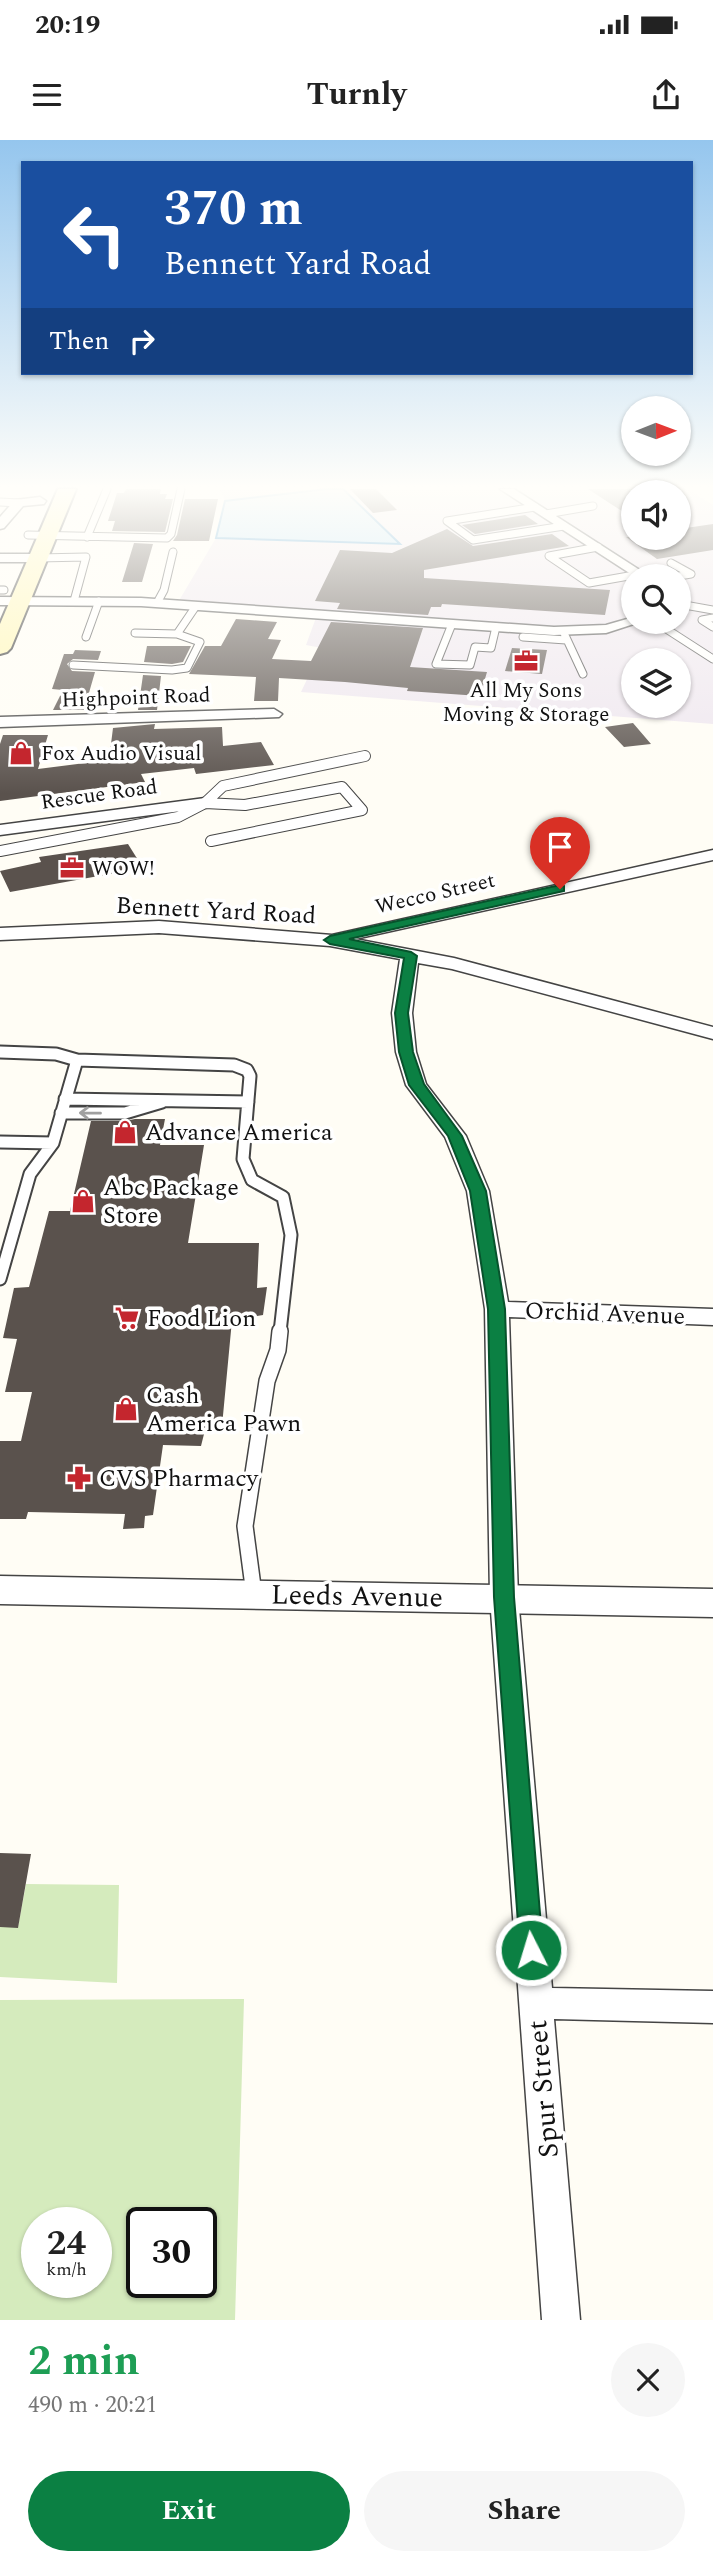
<!DOCTYPE html>
<html lang="en">
<head>
<meta charset="utf-8">
<style>
	body { margin:0; font-family:Spectral,serif; background:#f6f6f6; color:#222; height:100vh; display:flex; flex-direction:column; font-size:26px; white-space:nowrap }
	* { box-sizing:border-box; margin:0 }
	p { font-size:23px; color:#767676 }
	.icon { flex:none; width:38px; height:38px; fill:none; stroke:currentColor; stroke-width:2; stroke-linecap:round; stroke-linejoin:round }
	.map { position:relative; height:2180px; overflow:hidden }
	.side { display:flex; flex-direction:column; background:#fff; flex:1 }
	.side>* { flex:none }
	.top-card { position:absolute; left:21px; top:21px; width:672px; height:214px; border-radius:0px; box-shadow:0 2px 5px #0004; background:#1a4fa0; color:#fff; overflow:hidden }
	.needle { width:46px; rotate:89deg }
	.fabs { position:absolute; left:621px; top:256px; display:grid; gap:14px }
	.fabs a { display:grid; place-items:center; width:70px; height:70px; border-radius:50%; background:#fff; box-shadow:0 2px 5px #0004; font-size:35px }
	.speed { position:absolute; left:21px; top:2067px; display:flex; gap:14px; font-size:35px; font-weight:700; text-align:center }
	.speed>* { display:grid; place-content:center; width:91px; height:91px; border-radius:50%; background:#fff; box-shadow:0 2px 5px #0004; line-height:1 }
	.speed small { font-size:18px; font-weight:400 }
	.speed .limit { border:4px solid #111; border-radius:10px; background:#fff; color:#111 }
	.pin { position:absolute; display:grid; place-items:center; width:60px; height:60px; color:#fff; margin:-72px -30px; border-radius:50% 50% 50% 0; rotate:-45deg; box-shadow:0 0 7px #0007 }
	.pin .icon { rotate:45deg }
	.me { position:absolute; width:77px; margin:-38px; rotate:355deg; stroke-linejoin:round; filter:drop-shadow(0 0 5px #0008) }
	.turn { display:flex; align-items:center; gap:24px; height:147px; padding:0 28px; font-size:32px }
	.turn .icon { width:91px; height:91px; stroke-width:2.5 }
	.turn b { display:block; font-size:49px; line-height:60px }
	.then { display:flex; align-items:center; height:66px; padding:0 28px; background:#0003; gap:14px; font-size:26px }
	.round { display:grid; place-items:center; flex:none; width:74px; height:74px; border-radius:37px; background:#f6f6f6 }
	.head { display:flex; align-items:center; justify-content:space-between; height:119px; padding:0 28px }
	h1 { font-size:42px; font-weight:700; line-height:52px; color:#1e9e55 }
	.action { display:flex; gap:14px; margin-top:auto; padding:14px 28px }
	.action a { flex:1; height:80px; border-radius:42px; background:#0b8043; color:#fff; font-size:28px; font-weight:700; line-height:80px; text-align:center }
	.action a+a { background:#f6f6f6; color:#222 }
	.status { display:flex; justify-content:space-between; align-items:center; height:49px; padding:0 35px; background:#fff; direction:ltr }
	.status svg { height:19px; fill:currentColor }
	header { display:flex; justify-content:space-between; align-items:center; height:91px; padding:0 28px; background:#fff; font-size:32px; font-weight:700 }
	.map>svg:first-child { display:block }
	.industrial { fill:#eee6ef; fill-rule:evenodd }
	.green { fill:#d5ebbd; fill-rule:evenodd }
	.water { fill:#b9e0f7; stroke:#3f96cf; stroke-width:2 }
	.building { fill:#5a524d }
	.lines { fill:none; stroke-linecap:round; stroke-linejoin:round }
	.service-far3-casing { stroke:#444; stroke-width:9 }
	.service-far2-casing { stroke:#444; stroke-width:12 }
	.service-far1-casing { stroke:#444; stroke-width:15 }
	.service-casing { stroke:#444; stroke-width:18 }
	.minor-casing { stroke:#444; stroke-width:3 }
	.tertiary-casing { stroke:#444; stroke-width:3 }
	.secondary-casing { stroke:#333; stroke-width:4 }
	.service-far3 { stroke:#fff; stroke-width:7 }
	.service-far2 { stroke:#fff; stroke-width:10 }
	.service-far1 { stroke:#fff; stroke-width:11 }
	.service { stroke:#fff; stroke-width:15 }
	.minor { fill:#fff; fill-rule:evenodd }
	.tertiary { fill:#fff; fill-rule:evenodd }
	.secondary { fill:#fff6b0; fill-rule:evenodd }
	.oneway { stroke:#a0a0a0 }
	.route { fill:#0b8043; stroke:#07532c; stroke-width:2 }
	.labels { text-anchor:middle; stroke-width:7; stroke-linejoin:round; paint-order:stroke }
	.far-poi-label { font-size:21px; fill:#111; stroke:#fff; text-anchor:start }
	.far-street-label { font-size:21px; fill:#111; stroke:#fff }
	.street-label { font-size:24px; fill:#111; stroke:#fff }
	.poi-label { font-size:24px; fill:#111; stroke:#fff; text-anchor:start }
	.near-street-label { font-size:28px; fill:#111; stroke:#fff }
</style>
</head>
<body>
<div class="status"><b>20:19</b><svg viewBox="0 0 49 12"><path d="M0 12V9h3v3zM5 12V6h3v6zM10 12V3h3v9zM15 12V0h3v12zM26 1h20v11H26zM47 4h2v5h-2z"/></svg></div>
<header><svg class="icon" aria-label="menu" viewBox="0 0 24 24"><path d="M4 6h16M4 12h16M4 18h16"/></svg>Turnly<svg class="icon" aria-label="share" viewBox="0 0 24 24"><path d="M12 15V3M7 8l5-5 5 5M5 13v7h14v-7"/></svg></header>
<div class="map">
<svg width="713" height="2180" viewBox="0 0 713 2180">
	<rect width="100%" height="100%" fill="#fffdf5"/>
	<path class="industrial" d="M220 349H327L225 361Z
		M343 349H687L713 365V584L301 552 322 508 306 505 317 475 177 464 216 398 399 404ZM634 352H679V397H634ZM634 436H679V481H634ZM634 520H679V565H634Z"/>
	<path class="green" d="M26 1744 119 1745 117 1843 0 1837V1787H18Z
		M244 1859 235 2180H0V1860ZM37 2082H96V2142H37ZM142 2082H201V2142H142Z"/>
	<path class="water" d="M327 349H343L400 404 216 398 225 361Z"/>
	<path class="building" d="M126 349H161L160 354H167L165 359H173L165 392 112 391 115 381H108L117 353H124Z
		M350 349H376L397 370 373 373Z
		M588 349H634V379Z
		M185 359H218L209 401H173L177 395Z
		M525 375 538 384 475 394 462 385Z
		M713 384V410L657 419 626 397H679V389Z
		M447 389 473 406 552 394 569 406 424 430V438L610 450 605 475 442 464 441 467H431L428 475 337 469 340 463 315 461 340 410 392 413Z
		M134 403 153 404 142 442H122Z
		M236 479 277 482 268 499 281 500 272 519 311 521 331 482 423 488 410 527 487 532 480 556 407 551 408 548 345 542 279 538 278 561H254L256 537 189 534 205 506H221Z
		M147 506H191L183 522 172 524 144 522Z
		M512 508 547 510 542 534 505 531Z
		M75 510 101 511 98 520 73 519 67 524 72 531 95 532 84 570H53L63 550 52 549 64 514H73Z
		M143 535 161 536 157 570H138Z
		M633 583 651 604 624 607 605 587Z
		M155 584 154 589 222 587 223 606 261 602 274 625 196 634 194 628 141 634 145 642 0 661V604L3 595H48L38 629 109 620 113 588Z
		M128 704 143 728 10 752 0 731 41 722 39 717Z
		M135 979H165L160 1005H204L188 1103H259L257 1148 267 1147 263 1175 232 1180 222 1286H206L201 1306 163 1305 153 1375 145 1376 144 1388 123 1389 125 1374 28 1372 26 1379H0V1301H21L32 1252H5L17 1199 3 1198 14 1148 29 1147 49 1071H70L91 981H125Z
		M0 1713 31 1714 18 1788 0 1787Z"/>
	<g class="lines">
		<g class="service-far3-casing">
			<path id="service-far3" d="M0 362 19 363
				M535 367 447 381 473 400 564 386
				M546 374 593 366
				M28 395 167 398 171 394 181 349
				M87 397 107 349
				M598 407 549 416 589 443 640 434
				M38 418 86 417 74 461
				M671 423 691 434 679 436
				M0 450H4
				M157 463 164 450 173 412
				M679 464 713 470
				M713 478 702 480 713 487
				M654 481 713 519
				M452 484 436 524 470 525 475 507 491 508 496 487
				M563 491 583 534
				M135 493 177 494 196 466
				M86 497 99 461
				M523 497 566 500
				M73 525 172 530 187 528 200 502 177 494"/>
		</g>
		<g class="service-far2-casing">
			<path id="service-far2" d="M205 663 245 665 342 647 362 670 211 701
				M0 711 178 677 205 663 223 646 365 616"/>
		</g>
		<g class="service-far1-casing">
			<path id="service-far1" d="M0 912 56 914 77 920 53 1003 30 1034 0 1139
				M77 920 234 925 247 930 250 936 243 1019 252 1040 283 1057 291 1095 280 1192
				M65 959 248 962
				M61 973H125L162 962
				M0 1002 53 1003"/>
		</g>
		<g class="service-casing">
			<path id="service" d="M254 1454 245 1386 267 1241 278 1210 280 1191"/>
		</g>
		<g class="minor-casing">
			<path id="minor" d="M500 349H514L649 436H634Z
				M40 357 46 361 44 364 23 366 4 388 0 389V377L15 360Z
				M0 414H38L45 418 38 422H0Z
				M0 457 141 458 554 487 606 485 634 477V481H643L606 493 554 495 141 466 0 465Z
				M274 569 282 574 279 577 0 587V577Z
				M205 658 211 659 213 663 211 667 0 695V685Z
				M713 710V720L355 799 454 818 713 887V899L452 829 418 823 412 873 416 912 426 944 466 996 489 1051 508 1162 713 1169V1185L509 1177 518 1457 552 1848 713 1851V1883L554 1879 580 2180H542L490 1457 485 1169 467 1051 445 997 406 945 396 912 392 873 400 819 330 806 159 793 0 800V788L159 781 332 795Z"/>
		</g>
		<g class="tertiary-casing">
			<path id="tertiary" d="M0 1436 713 1449V1477L0 1464Z"/>
		</g>
		<g class="secondary-casing">
			<path id="secondary" d="M58 349H76L11 508 7 512 0 514V484Z"/>
		</g>
		<use href="#service-far3" class="service-far3"/>
		<use href="#service-far2" class="service-far2"/>
		<use href="#service-far1" class="service-far1"/>
		<use href="#service" class="service"/>
		<use href="#minor" class="minor"/>
		<use href="#tertiary" class="tertiary"/>
		<use href="#secondary" class="secondary"/>
	</g>
	<defs><path id="oneway-shaft" d="M-6 0H5M1.5-3L5.5 0L1.5 3" fill="none" stroke-width="1.6" stroke-linecap="round" stroke-linejoin="round" transform="scale(1.75)"/></defs>
	<use class="oneway" href="#oneway-shaft" transform="translate(90 973) rotate(-179)"/>
	<linearGradient id="sky" x2="0" y2="1"><stop stop-color="#95c6ee"/><stop offset="0.53" stop-color="#fffefa"/><stop offset="1" stop-color="#fffefa" stop-opacity="0"/></linearGradient>
	<rect width="713" height="654" fill="url(#sky)"/>
	<path class="route" d="M560 745 564 746V751L349 799 411 812 417 816 408 873 413 912 424 944 462 996 486 1051 505 1169 514 1457 543 1810 539 1818 531 1821 523 1818 520 1810 494 1457 488 1169 470 1051 448 996 409 945 399 912 395 873 404 818 330 804 324 800 330 796Z"/>
	<defs>
		<g id="office-bare" transform="scale(1.89)"><path d="M-6-3h4V-5.5h4V-3h4V5H-6ZM-1-4.5V-3h2v-1.5ZM-6 0V1H6V0Z" fill="#c4262e" stroke="#fff" stroke-width="2.5" paint-order="stroke"/></g>
		<g id="shop-bare" transform="scale(1.89)"><path d="M-5-2.5h2.3a2.7 3.5 0 0 1 5.4 0H5L5.5 6h-11ZM-1.5-2.5h3a1.5 2.3 0 0 0-3 0Z" fill="#c4262e" stroke="#fff" stroke-width="2.5" paint-order="stroke"/></g>
		<g id="supermarket-bare" transform="scale(1.89)"><path d="M-6-5.5h2.5l.6 2H6L4.5 2H-2.5L-4.4-4H-6ZM-1.5 3.2a1.3 1.3 0 1 0 .1 0ZM3 3.2a1.3 1.3 0 1 0 .1 0Z" fill="#c4262e" stroke="#fff" stroke-width="2.5" paint-order="stroke"/></g>
		<g id="pharmacy-bare" transform="scale(1.89)"><path d="M-2-6h4v4h4v4h-4v4h-4v-4h-4v-4h4Z" fill="#c4262e" stroke="#fff" stroke-width="2.5" paint-order="stroke"/></g>
	</defs>
	<g fill-rule="evenodd">
		<use href="#office-bare" x="526" y="521"/>
		<use href="#shop-bare" x="21" y="613"/>
		<use href="#office-bare" x="72" y="728"/>
		<use href="#shop-bare" x="125" y="992"/>
		<use href="#shop-bare" x="83" y="1061"/>
		<use href="#supermarket-bare" x="127" y="1178"/>
		<use href="#shop-bare" x="126" y="1269"/>
		<use href="#pharmacy-bare" x="79" y="1338"/>
	</g>
	<g class="labels">
		<g class="far-poi-label">
			<text x="526" y="557" text-anchor="middle">All My Sons<tspan x="526" dy="24">Moving &amp; Storage</tspan></text>
			<text x="41" y="620">Fox Audio Visual</text>
			<text x="92" y="735">WOW!</text>
		</g>
		<g class="far-street-label">
			<text transform="translate(136 557) rotate(-2)" y="7">Highpoint Road</text>
			<text transform="translate(99 654) rotate(-8)" y="7">Rescue Road</text>
			<text transform="translate(435 753) rotate(-13)" y="7">Wecco Street</text>
		</g>
		<g class="street-label">
			<text transform="translate(216 770) rotate(3)" y="8">Bennett Yard Road</text>
			<text transform="translate(605 1173) rotate(2)" y="8">Orchid Avenue</text>
		</g>
		<g class="poi-label">
			<text x="145" y="1000">Advance America</text>
			<text x="103" y="1055">Abc Package<tspan x="103" dy="28">Store</tspan></text>
			<text x="147" y="1186">Food Lion</text>
			<text x="146" y="1263">Cash<tspan x="146" dy="28">America Pawn</tspan></text>
			<text x="99" y="1346">CVS Pharmacy</text>
		</g>
		<g class="near-street-label">
			<text transform="translate(357 1455) rotate(1)" y="10">Leeds Avenue</text>
			<text transform="translate(542 1949) rotate(-95)" y="10">Spur Street</text>
		</g>
	</g>
</svg>
<div class="fabs">
<a><svg class="needle" viewBox="-14 -14 28 28"><path d="M0-13l5 13h-10z" fill="#e53935"/><path d="M0 13l5-13h-10z" fill="#767676"/></svg></a>
<a><svg class="icon" aria-label="sound" viewBox="0 0 24 24"><path d="M4 9h4l5-4v14l-5-4H4zM17 9q2 3 0 6"/></svg></a>
<a><svg class="icon" aria-label="search" viewBox="0 0 24 24"><circle cx="10" cy="10" r="6"/><path d="M15 15l6 6"/></svg></a>
<a><svg class="icon" aria-label="layers" viewBox="0 0 24 24"><path d="M12 4l9 5-9 5-9-5zM3 14l9 5 9-5"/></svg></a>
</div>
<div class="speed"><div>24<small>km/h</small></div><div class="limit">30</div></div>
<div class="pin" style="left:560px;top:749px;background:#d93025"><svg class="icon" aria-label="arrive" viewBox="0 0 24 24"><path d="M6 21V4h12l-3 4 3 4H6"/></svg></div>
<svg class="me" style="left:531px;top:1810px" viewBox="-20 -20 40 40"><circle r="17" fill="#0b8043" stroke="#fff" stroke-width="3"/><path d="M0-11L8 9 0 5-8 9z" fill="#fff"/></svg>
<div class="top-card">
<div class="turn"><svg class="icon" aria-label="left" viewBox="0 0 24 24"><path d="M17 20v-9H6M10 6l-5 5 5 5"/></svg><div><b>370 m</b>Bennett Yard Road</div></div>
<div class="then">Then<svg class="icon" aria-label="right" viewBox="0 0 24 24"><path d="M7 20v-9h11M14 6l5 5-5 5"/></svg></div>
</div>
</div>
<section class="side">
<div class="head"><div><h1>2 min</h1><p>490 m · 20:21</p></div><a class="round"><svg class="icon" aria-label="close" viewBox="0 0 24 24"><path d="M6 6l12 12M18 6L6 18"/></svg></a></div>
<div class="action"><a>Exit</a><a>Share</a></div>
</section>
</body>
</html>
